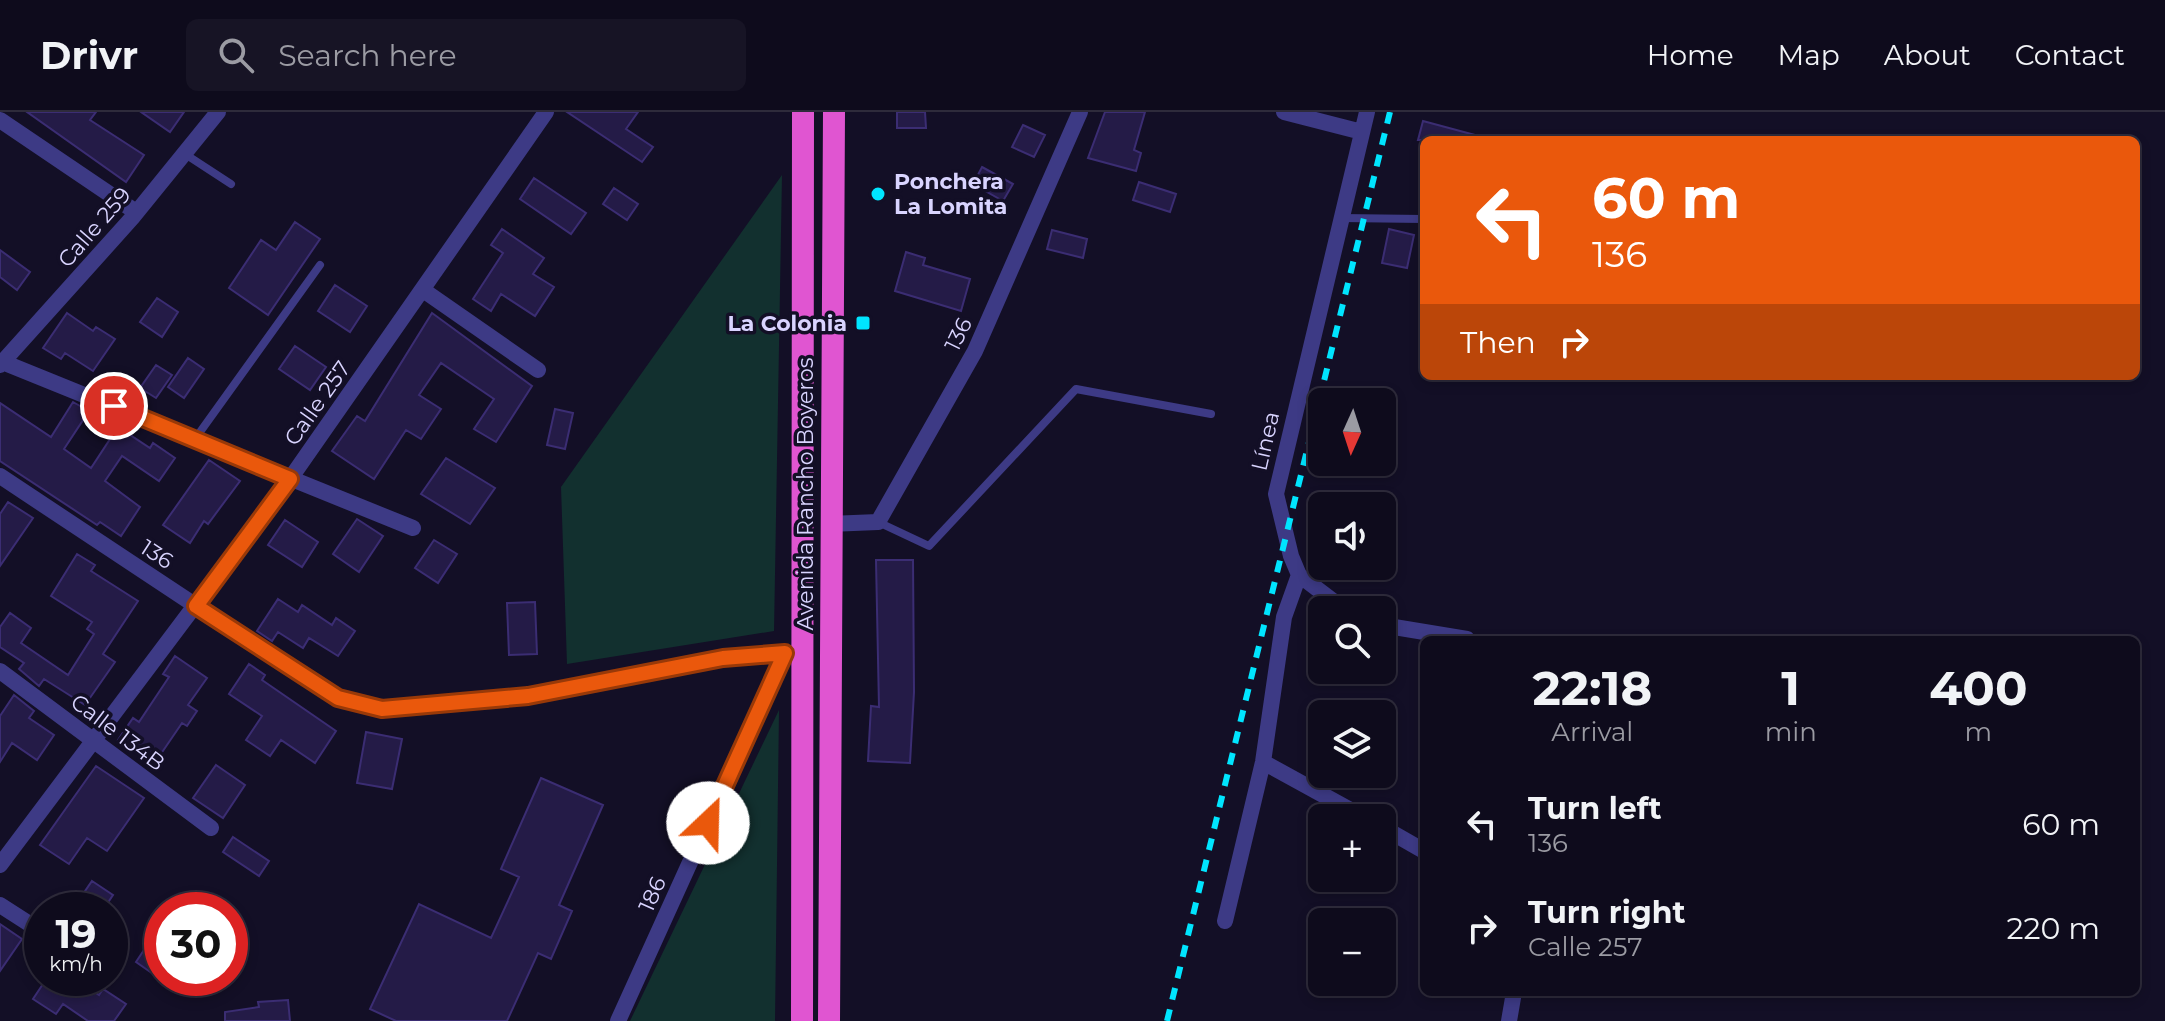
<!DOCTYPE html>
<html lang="en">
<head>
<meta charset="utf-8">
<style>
	body { margin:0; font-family:Montserrat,sans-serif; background:#171425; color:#f1f3f6; height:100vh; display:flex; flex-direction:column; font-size:30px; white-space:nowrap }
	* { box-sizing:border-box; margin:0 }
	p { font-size:26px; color:#9b9ba3 }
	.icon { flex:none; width:44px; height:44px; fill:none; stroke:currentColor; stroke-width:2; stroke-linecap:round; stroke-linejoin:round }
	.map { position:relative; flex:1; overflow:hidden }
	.panel { position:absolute; left:1420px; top:524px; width:720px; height:360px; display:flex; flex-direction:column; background:#0e0b1c; border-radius:12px; box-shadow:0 4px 12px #0003,0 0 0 2px #2e2b3b }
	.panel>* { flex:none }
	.top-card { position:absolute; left:1420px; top:24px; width:720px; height:244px; border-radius:12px; box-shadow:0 4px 12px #0003,0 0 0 2px #2e2b3b; background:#ea580c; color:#fff; overflow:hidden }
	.needle { width:52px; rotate:183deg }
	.tools { position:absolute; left:1308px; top:276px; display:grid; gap:16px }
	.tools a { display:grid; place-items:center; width:88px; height:88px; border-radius:12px; background:#0e0b1c; box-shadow:0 4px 12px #0003,0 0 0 2px #2e2b3b; font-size:40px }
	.speed { position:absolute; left:24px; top:780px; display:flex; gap:16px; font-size:40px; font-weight:700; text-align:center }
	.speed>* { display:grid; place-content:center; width:104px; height:104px; border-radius:50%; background:#0e0b1c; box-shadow:0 4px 12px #0003,0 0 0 2px #2e2b3b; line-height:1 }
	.speed small { font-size:20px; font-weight:400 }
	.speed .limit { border:12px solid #d22; background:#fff; color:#111 }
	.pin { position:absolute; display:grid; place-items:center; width:68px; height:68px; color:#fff; margin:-34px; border:4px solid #fff; border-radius:50%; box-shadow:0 2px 8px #0007 }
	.me { position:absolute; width:88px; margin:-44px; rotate:24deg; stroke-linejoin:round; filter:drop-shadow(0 0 6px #0008) }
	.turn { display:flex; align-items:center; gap:28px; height:168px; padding:0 40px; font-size:36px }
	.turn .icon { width:104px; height:104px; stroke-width:2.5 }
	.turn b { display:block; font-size:56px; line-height:68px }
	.then { display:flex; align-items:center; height:76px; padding:0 40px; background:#0003; gap:16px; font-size:30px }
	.eta { display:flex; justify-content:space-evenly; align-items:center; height:136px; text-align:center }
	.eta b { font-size:48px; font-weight:700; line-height:56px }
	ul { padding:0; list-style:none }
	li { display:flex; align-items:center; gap:24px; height:104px; padding:0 40px }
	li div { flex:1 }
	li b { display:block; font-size:30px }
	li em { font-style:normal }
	header { display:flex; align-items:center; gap:48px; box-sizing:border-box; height:112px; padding:0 40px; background:#0e0b1c; border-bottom:2px solid #2e2b3b }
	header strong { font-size:38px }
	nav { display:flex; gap:44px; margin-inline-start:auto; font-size:28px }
	.search { width:560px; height:72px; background:#171425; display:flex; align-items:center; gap:20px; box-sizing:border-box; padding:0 28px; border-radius:12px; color:#9b9ba3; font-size:30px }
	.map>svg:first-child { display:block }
	.green { fill:#12302f }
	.building { fill:#241b47; stroke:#3b2d73; stroke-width:2 }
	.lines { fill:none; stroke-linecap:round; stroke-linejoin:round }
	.service { stroke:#3d3a85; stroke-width:8 }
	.minor { stroke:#3d3a85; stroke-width:16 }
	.trunk { stroke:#e055d1; stroke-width:22 }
	.rail { stroke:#00e5ff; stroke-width:6; stroke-dasharray:12 10; stroke-linecap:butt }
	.route-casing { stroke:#983908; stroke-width:20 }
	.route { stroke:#ea580c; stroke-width:14 }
	.poi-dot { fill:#00e5ff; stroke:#130f26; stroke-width:3 }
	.labels { text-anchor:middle; stroke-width:7; stroke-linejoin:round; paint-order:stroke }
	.poi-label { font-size:22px; font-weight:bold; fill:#d9d4ff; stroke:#130f26; text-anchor:start }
	.street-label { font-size:22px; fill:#d9d4ff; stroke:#130f26 }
</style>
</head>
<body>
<header>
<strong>Drivr</strong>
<div class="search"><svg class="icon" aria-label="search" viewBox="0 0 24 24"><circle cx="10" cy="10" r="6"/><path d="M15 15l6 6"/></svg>Search here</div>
<nav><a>Home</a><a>Map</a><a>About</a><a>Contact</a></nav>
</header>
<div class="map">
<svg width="2165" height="909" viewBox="0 0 2165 909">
	<rect width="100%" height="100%" fill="#130f26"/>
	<path class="green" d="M782 63 774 519 567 552 561 375Z
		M779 598 775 909H630Z"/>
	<path class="building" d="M27 0H96L90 8 144 43 126 70Z
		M141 0H184L170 20Z
		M567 0H638L626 17 653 35 642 50Z
		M897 0H925L926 16H897Z
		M1105 0H1145L1134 38 1141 41 1136 59 1088 46Z
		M1423 9 1475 23 1474 28H1418Z
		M1023 13 1045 23 1034 45 1012 35Z
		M982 55 1013 72 1003 89 973 72Z
		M534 66 586 101 571 122 520 87Z
		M1139 70 1176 82 1170 100 1133 88Z
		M614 76 638 92 627 108 603 92Z
		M295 110 320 127 268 203 229 176 261 128 276 138Z
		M502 117 544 146 533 162 554 175 535 204 501 182 491 199 473 187 503 141 491 133Z
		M1389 117 1414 123 1407 156 1382 151Z
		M1052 118 1087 127 1083 146 1047 137Z
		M0 138 30 160 17 178 0 165Z
		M906 140 925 146 923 153 970 167 961 199 895 179Z
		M335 173 367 194 350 220 318 199Z
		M157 186 178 200 162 225 140 210Z
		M67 201 93 219 96 215 115 227 93 259 65 241 61 247 43 236Z
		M432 201 532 274 496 330 474 317 494 287 441 251 419 283 441 297 421 327 406 318 374 367 332 339 357 304 365 309Z
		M295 234 326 255 310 278 279 257Z
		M188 246 204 257 184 286 168 275Z
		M156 253 172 263 156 286 140 276Z
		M73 290 89 299 64 337 91 356 118 315 150 336 153 331 175 346 159 369 122 344 105 369 140 395 121 424 100 410 97 413 0 349V291L51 325Z
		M555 297 573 301 565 337 547 333Z
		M446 346 495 376 470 412 421 382Z
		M209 348 240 369 208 412 204 409 190 431 163 413Z
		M8 390 33 406 0 454V402Z
		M357 407 383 424 359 460 333 442Z
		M285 408 318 430 302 455 268 433Z
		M434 428 457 442 438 471 415 456Z
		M77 442 95 453 91 459 138 489 103 542 115 550 85 593 44 567 39 574 19 557 24 551 0 535V515L10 501 31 516 21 531 68 563 94 522 87 517 92 510 51 484Z
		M876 448H913L914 580 910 651 868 649 871 594 879 595Z
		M278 487 298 500 302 493 332 513 336 506 355 519 338 544 309 526 303 536 278 520 272 529 257 519Z
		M535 490 537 542 509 543 507 491Z
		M175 544 207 566 188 593 197 599 187 614 182 611 154 652 118 628 133 606 139 610 169 565 163 562Z
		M249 552 265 563 262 568 336 619 315 651 281 628 270 644 246 628 262 604 229 582Z
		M14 583 34 599 29 606 54 623 37 648 12 631 0 650V604Z
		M366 620 402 627 392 677 357 671Z
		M216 653 245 673 223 706 193 686Z
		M96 654 144 686 107 739 87 726 69 752 40 733Z
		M541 666 603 693 559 793 572 799 551 847 538 841 507 909H396L370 897 419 792 491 826 519 765 501 757Z
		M233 725 269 749 259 764 223 740Z
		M92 769 113 783 103 798H72Z
		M162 811V868L136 850Z
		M0 812 22 827 0 859Z
		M47 866H74L99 883 103 877 126 892 114 909H88L63 892 56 902 33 887Z
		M288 888 290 909H225V900L259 895 258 890Z"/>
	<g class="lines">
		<path class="service" d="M185 42 231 72
			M1341 106 1424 107
			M195 327 320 153
			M878 410 929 434 1076 277 1211 302"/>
		<path class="minor" d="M1284 0 1362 20
			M0 8 136 100
			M423 178 538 258
			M5 251 413 416
			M0 253 132 106 218 0
			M0 364 305 566 338 586 382 597 421 595 528 584 723 546 804 540
			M829 412 878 410 975 239 1080 0
			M1345 498 1299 463 1291 444 1276 382 1367 0
			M1382 513 1467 527
			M0 559 211 716
			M1263 650 1365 706
			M1382 715 1424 739
			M0 753 290 367 546 0
			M0 793 42 820
			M1225 809 1263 650 1284 505 1299 463
			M618 909 785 541
			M1509 909 1514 880"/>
		<path class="trunk" d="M802 909 803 0
			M829 909 834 0"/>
		<path class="rail" d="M1167 909 1390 0"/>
	</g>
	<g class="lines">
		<g class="route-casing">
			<path id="route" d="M114 294 290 367 196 494 338 586 382 597 528 584 723 546 785 541 708 711"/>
		</g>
		<use href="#route" class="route"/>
	</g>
	<g class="poi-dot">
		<circle cx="878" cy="82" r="8"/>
		<rect x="855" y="203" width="16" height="16" rx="4"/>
	</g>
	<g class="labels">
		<g class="poi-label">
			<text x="894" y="77">Ponchera<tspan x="894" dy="25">La Lomita</tspan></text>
			<text x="847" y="219" text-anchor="end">La Colonia</text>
		</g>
		<g class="street-label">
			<text transform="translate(94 115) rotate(-49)" y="8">Calle 259</text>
			<text transform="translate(958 222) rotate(-64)" y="8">136</text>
			<text transform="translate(317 291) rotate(-55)" y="8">Calle 257</text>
			<text transform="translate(1265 329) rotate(-77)" y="8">Línea</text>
			<text transform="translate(805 382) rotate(-90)" y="8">Avenida Rancho Boyeros</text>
			<text transform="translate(157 442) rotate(33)" y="8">136</text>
			<text transform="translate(118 620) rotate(37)" y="8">Calle 134B</text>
			<text transform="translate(652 782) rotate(-66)" y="8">186</text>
		</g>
	</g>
</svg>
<div class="tools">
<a><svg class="needle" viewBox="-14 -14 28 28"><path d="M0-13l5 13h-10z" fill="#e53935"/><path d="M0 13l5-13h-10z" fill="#9b9ba3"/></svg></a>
<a><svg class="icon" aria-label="sound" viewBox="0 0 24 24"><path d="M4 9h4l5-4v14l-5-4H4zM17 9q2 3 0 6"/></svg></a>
<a><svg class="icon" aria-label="search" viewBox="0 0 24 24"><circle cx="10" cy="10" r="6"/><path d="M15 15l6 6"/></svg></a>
<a><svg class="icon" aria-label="layers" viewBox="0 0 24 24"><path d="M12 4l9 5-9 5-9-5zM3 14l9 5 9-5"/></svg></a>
<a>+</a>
<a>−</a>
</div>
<div class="speed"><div>19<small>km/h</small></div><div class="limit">30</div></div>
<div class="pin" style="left:114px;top:294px;background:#d93025"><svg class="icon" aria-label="arrive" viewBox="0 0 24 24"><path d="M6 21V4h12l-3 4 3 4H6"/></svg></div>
<svg class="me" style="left:708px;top:711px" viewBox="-20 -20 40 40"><circle r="19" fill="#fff"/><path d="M0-13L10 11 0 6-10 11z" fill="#ea580c"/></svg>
<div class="top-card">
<div class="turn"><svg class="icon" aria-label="left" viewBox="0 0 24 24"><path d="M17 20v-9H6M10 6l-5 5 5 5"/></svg><div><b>60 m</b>136</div></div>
<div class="then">Then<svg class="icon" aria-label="right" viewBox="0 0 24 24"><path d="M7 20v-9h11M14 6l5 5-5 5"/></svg></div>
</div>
<section class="panel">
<div class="eta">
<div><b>22:18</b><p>Arrival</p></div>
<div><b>1</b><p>min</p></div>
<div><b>400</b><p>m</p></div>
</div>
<ul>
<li><svg class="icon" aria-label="left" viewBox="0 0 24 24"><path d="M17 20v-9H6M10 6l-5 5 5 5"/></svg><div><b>Turn left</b><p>136</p></div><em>60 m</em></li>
<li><svg class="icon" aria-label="right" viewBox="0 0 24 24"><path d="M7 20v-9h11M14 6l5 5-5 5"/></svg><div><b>Turn right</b><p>Calle 257</p></div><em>220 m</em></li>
</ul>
</section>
</div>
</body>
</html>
